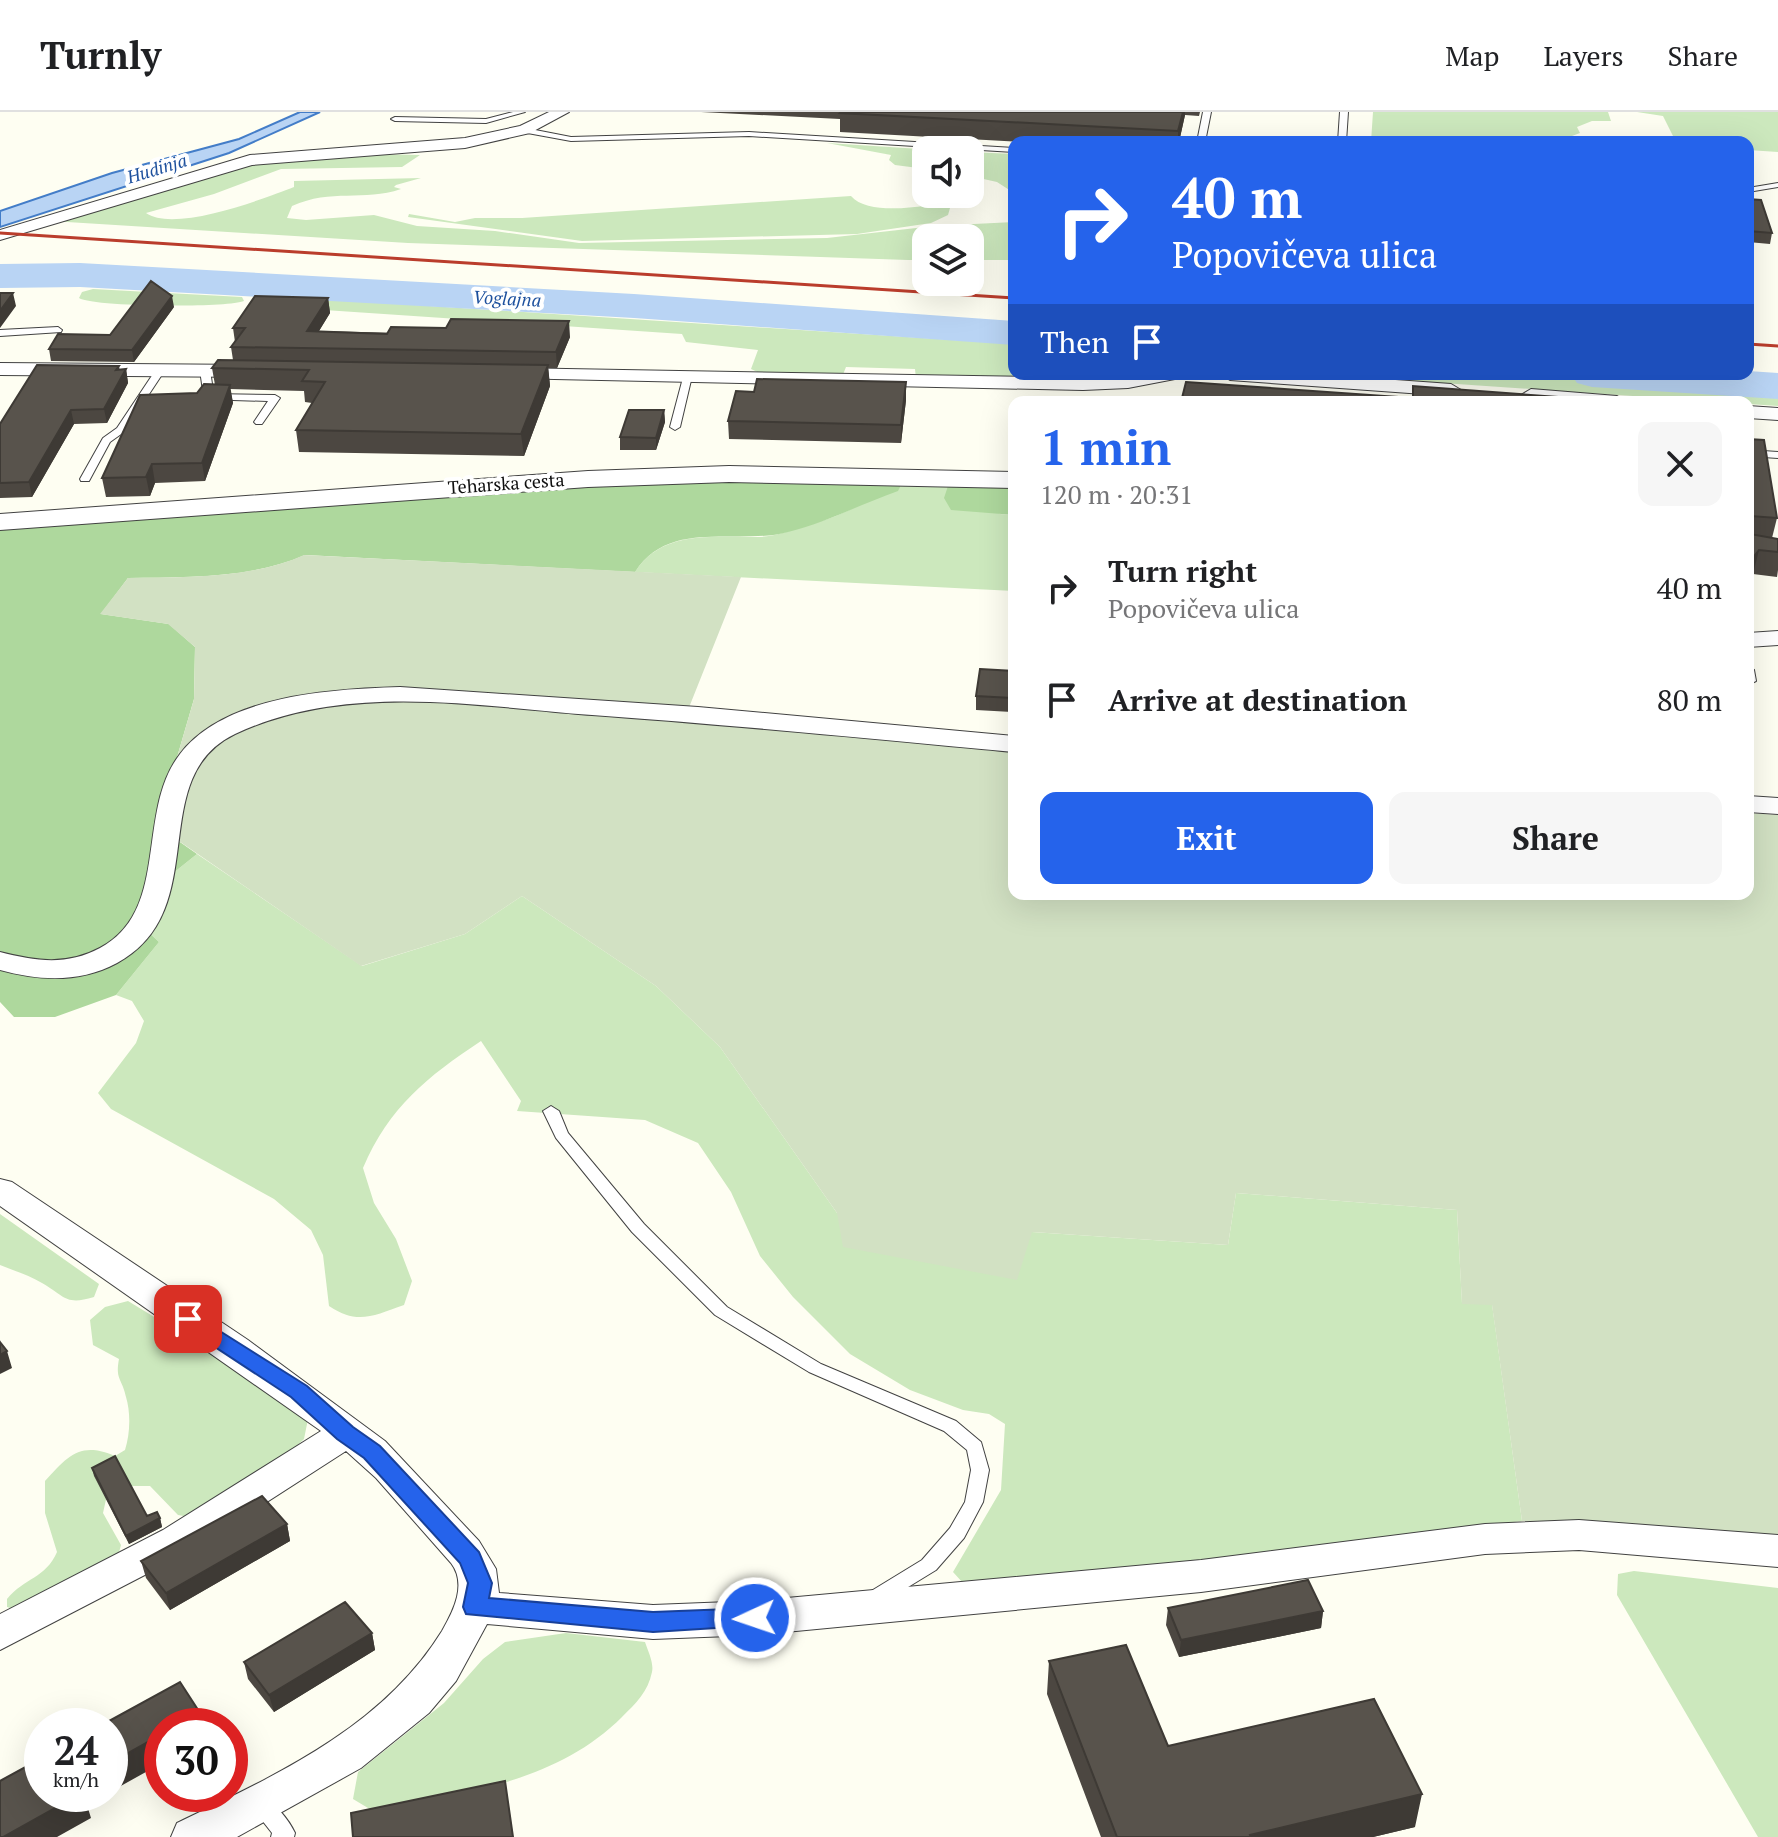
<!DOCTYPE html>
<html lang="en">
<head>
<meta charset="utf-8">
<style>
	body { margin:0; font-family:"PT Serif",serif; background:#f6f6f6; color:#202124; height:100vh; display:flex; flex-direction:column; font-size:30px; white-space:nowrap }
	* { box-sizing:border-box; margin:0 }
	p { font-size:26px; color:#757577 }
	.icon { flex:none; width:44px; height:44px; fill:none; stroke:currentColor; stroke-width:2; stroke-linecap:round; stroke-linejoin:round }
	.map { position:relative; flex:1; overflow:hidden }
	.sheet { position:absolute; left:1008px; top:284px; width:746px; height:504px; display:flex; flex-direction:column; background:#fff; border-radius:16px; box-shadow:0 8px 32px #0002 }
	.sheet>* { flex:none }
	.hud { position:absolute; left:1008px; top:24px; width:746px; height:244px; border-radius:16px; box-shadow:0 8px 32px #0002; background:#2563eb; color:#fff; overflow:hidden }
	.buttons { position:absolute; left:912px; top:24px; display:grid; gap:16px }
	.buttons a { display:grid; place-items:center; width:72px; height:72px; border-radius:16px; background:#fff; box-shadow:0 8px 32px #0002; font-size:40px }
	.speed { position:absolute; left:24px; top:1596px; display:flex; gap:16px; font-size:40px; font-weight:700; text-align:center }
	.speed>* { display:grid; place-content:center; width:104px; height:104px; border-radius:50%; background:#fff; box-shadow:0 8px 32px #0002; line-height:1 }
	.speed small { font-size:20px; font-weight:400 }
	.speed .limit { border:12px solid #d22; background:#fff; color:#111 }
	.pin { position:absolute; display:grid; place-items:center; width:68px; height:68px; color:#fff; margin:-34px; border-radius:16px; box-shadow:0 4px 12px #0006 }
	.me { position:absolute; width:88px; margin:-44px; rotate:267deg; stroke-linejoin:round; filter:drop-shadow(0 0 6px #0008) }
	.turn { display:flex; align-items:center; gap:28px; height:168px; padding:0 32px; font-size:36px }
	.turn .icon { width:104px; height:104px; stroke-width:2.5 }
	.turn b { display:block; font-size:56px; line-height:68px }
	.then { display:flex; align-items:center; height:76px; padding:0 32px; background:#0003; gap:16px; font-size:30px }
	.round { display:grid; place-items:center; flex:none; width:84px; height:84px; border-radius:16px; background:#f6f6f6 }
	.head { display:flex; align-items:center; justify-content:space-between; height:136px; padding:0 32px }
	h1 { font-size:48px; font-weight:800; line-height:60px; color:#2563eb }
	.action { display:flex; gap:16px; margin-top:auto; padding:16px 32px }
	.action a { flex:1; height:92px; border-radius:16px; background:#2563eb; color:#fff; font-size:32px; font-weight:800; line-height:92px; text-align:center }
	.action a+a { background:#f6f6f6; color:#202124 }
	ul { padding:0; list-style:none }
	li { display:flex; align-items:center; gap:24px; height:112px; padding:0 32px }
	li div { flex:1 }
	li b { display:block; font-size:30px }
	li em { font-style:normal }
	header { display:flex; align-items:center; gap:48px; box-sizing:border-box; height:112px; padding:0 40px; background:#fff; border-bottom:2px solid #e0e0e0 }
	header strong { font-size:38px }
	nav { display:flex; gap:44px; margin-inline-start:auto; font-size:28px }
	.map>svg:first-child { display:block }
	.green { fill:#cce8bd }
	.forest { fill:#aed89d }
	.cemetery { fill:#d2e1c3 }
	.water { fill:#b9d4f4; stroke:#437dc8; stroke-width:2 }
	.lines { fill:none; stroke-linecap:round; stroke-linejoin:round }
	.river { fill:#b9d4f4; fill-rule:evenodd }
	.service-casing { stroke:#424242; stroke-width:2 }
	.minor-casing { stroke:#424242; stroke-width:2 }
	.tertiary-casing { stroke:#424242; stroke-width:2 }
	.service { fill:#fff; fill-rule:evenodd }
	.minor { fill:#fff; fill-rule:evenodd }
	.tertiary { fill:#fff; fill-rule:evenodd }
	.rail { stroke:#ba3d2c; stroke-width:3 }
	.wall { fill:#4c4741 }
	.shaded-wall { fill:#3e3a35 }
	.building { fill:#58534c; stroke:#3e3a35; stroke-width:2 }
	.route { fill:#2563eb; stroke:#184099; stroke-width:2 }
	.labels { text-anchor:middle; stroke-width:8; stroke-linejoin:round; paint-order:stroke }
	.far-water-label { font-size:18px; font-style:italic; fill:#1d509d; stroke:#fff }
	.far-street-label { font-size:18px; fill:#0f0f0f; stroke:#fff }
</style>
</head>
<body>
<header>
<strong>Turnly</strong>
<nav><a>Map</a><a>Layers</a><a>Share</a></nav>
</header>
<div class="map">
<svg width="1778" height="1725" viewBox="0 0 1778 1725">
	<rect width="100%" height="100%" fill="#fefef2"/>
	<path class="green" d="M1373 0H1608L1611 9H1592L1577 15 1580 21 1572 24 1371 30Z
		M1637 0H1778V40L1748 38V30H1676L1663 4Z
		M827 31 936 38H926V57L895 53 889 48 891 43Z
		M970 40 1014 42V81L997 70 970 64Z
		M370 42 420 43 402 55 281 57 214 82 146 101C174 121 263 87 294 75V69L421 66 396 73 394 75 401 77C363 90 332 76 292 94L287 106 306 108 374 103 417 114 495 119 579 131 827 126 934 114 1014 110V148H970V126H926V148H908L408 131 51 109 256 52Z
		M851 84C869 105 928 94 952 89L948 103 931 111 857 122 582 129 408 105 409 102 455 110 475 106H522Z
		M93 177 242 185 244 189C227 196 93 195 79 186L82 180Z
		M261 183 1014 232V262H1031L1030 267H916L915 257 846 255 842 265 764 263 751 257 758 238 686 230 682 222 249 193Z
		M1311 262H1505L1778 279V294Z
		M902 371H949L1000 402 1014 403V479L635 460C663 417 713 426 758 425 777 425 799 415 818 410 847 402 875 384 902 371Z
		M197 742 362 854 465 822 522 784 656 874 720 935 837 1101 1032 1120 1228 1133 1236 1081 1457 1098 1462 1191 1492 1192 1522 1409 1195 1451 963 1471 953 1460 1001 1378 1005 1312 989 1302 963 1298 910 1278 850 1242 793 1185 760 1144 731 1080 698 1031 645 1008 517 999 521 989 481 929C427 965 389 995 363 1056L374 1091 396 1127 412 1169 404 1193C373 1204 357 1213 329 1194L323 1143 311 1118 274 1087 111 997 98 981 136 931 144 909 132 889 116 883 159 830 142 814 152 778Z
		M0 1102 99 1172 94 1185C65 1194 65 1184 42 1171 29 1163 14 1159 0 1153Z
		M128 1189 289 1287 308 1307 304 1327 275 1355 195 1406 178 1403 150 1374H125L107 1383 103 1401 121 1433 117 1448 16 1498 7 1495V1487C24 1466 46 1466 57 1440L45 1401V1369C68 1344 80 1329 115 1344L125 1338C130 1322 131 1302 126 1285 122 1266 115 1268 119 1247L93 1233 90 1208 105 1195Z
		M1634 1459 1778 1476V1725H1758L1617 1483 1618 1462Z
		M566 1521 645 1530C648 1539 654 1551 652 1560 648 1580 636 1591 622 1605 556 1671 460 1682 373 1699L353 1687 358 1660 444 1591 483 1547 505 1530Z"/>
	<path class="forest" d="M738 368 902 371 898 379C861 392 825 411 788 420 736 434 670 406 635 460L305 443C251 467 185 465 128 466L101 502 169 512 195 535 194 587 157 714 197 742 152 778 142 814 159 830 116 883 55 905H14L0 890V417L604 372Z
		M949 371 1014 373V403L951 398 944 386Z"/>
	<path class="cemetery" d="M304 443 741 465 684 608 1014 638V782H1748V701L1778 703V1425L1522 1409 1492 1193 1462 1192 1457 1098 1236 1081 1228 1133 1032 1120 1017 1168 843 1135 837 1101 720 935 656 874 522 784 465 822 361 854 157 714 194 587 195 535 168 512 100 502 128 466C185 465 251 467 304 443Z"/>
	<path class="water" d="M300 0H320L229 41 0 115V99L112 61 239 27Z"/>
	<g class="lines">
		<path class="river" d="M80 151 634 182 1014 209V233L634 206 80 175 0 176V152Z
			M1748 259 1778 261V287L1592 275 1577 271 1571 262Z"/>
		<g class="service-casing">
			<path id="service" d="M513 0H525L486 11 395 9 391 7 395 5 486 7Z
				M1203 0H1211L1205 30H1197Z
				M1340 0H1348L1346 30H1338Z
				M525 16 571 25 749 20 1014 36V40L749 24 571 29 522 20Z
				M1778 71V75L1748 80V76Z
				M58 215 62 218 61 220 0 224V218Z
				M205 255 210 258 213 279 211 282 275 283 280 286 262 312H256L254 310 268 289 202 287 203 279 200 258Z
				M157 256 165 258 124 320 110 330 89 369H81L80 367 103 326 117 316Z
				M684 262 692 264 680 315 675 318 670 315Z
				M1748 338 1778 340V346L1748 344Z
				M1748 555 1754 558 1756 569 1750 572H1748Z
				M551 994 559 999 568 1021 644 1112 727 1195 821 1252 956 1309 981 1330 989 1358 983 1390 964 1426 936 1458 882 1491 875 1494 868 1491 866 1486 868 1481 922 1448 950 1416 965 1390 971 1358 967 1338 944 1319 809 1260 715 1203 632 1120 556 1026 543 999Z
				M260 1684C274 1689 289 1708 295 1721L294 1725H271L272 1721 250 1693 253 1687Z"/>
		</g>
		<g class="minor-casing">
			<path id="minor" d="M549 0H569L530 21 465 36 252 53 0 128V118L250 43 465 26 520 14Z
				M0 251 254 253 264 259 254 265 0 263Z
				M510 256 1083 266 1183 262 1180 266 1128 276 1083 278 503 266 500 262 503 258Z
				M1220 262H1312L1451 272 1461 278 1451 284 1230 268Z
				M1531 277 1617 284 1627 290 1524 287 1521 283Z
				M1748 294 1778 296V308L1748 306Z
				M1778 519V533L1748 535V521Z
				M400 575 698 595 1014 624V640C874 627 733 613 592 603 474 594 346 570 235 622 143 666 215 798 117 851 80 871 40 869 0 858V840C35 849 67 854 100 836 171 798 135 700 180 642 225 583 332 577 400 575Z
				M1748 684 1778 686V702L1748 700Z
				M0 1067 12 1070 248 1228 385 1329 479 1429 496 1457 499 1481 653 1493 755 1489 1201 1448 1485 1412 1579 1408 1778 1423V1455L1579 1438 1485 1442 1201 1480 755 1523 653 1527 487 1512 456 1569 429 1601 361 1656 237 1725H171L177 1711C276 1663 382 1616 442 1519 454 1498 467 1472 451 1451L376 1366 346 1339 191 1439 0 1538V1502L163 1418 321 1319 0 1094Z"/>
		</g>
		<g class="tertiary-casing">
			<path id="tertiary" d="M729 354 1014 360V376L729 370 588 375 0 418V402L588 359Z"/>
		</g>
		<use href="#service" class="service"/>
		<use href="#minor" class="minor"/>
		<use href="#tertiary" class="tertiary"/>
		<path class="rail" d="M0 121 1014 186
			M1748 232 1778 234"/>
	</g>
	<path class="wall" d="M701 0H1200L1199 4 1185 3 1179 30H1022L840 20V7Z
		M1748 87 1772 121 1770 132 1748 130Z
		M328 186 330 201 319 219 570 225 557 256H548L550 274 524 344 299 340 296 318 312 291 305 290 304 279 230 277 233 291 205 369 155 371 150 384 106 385 102 366 197 281 215 273 212 256 233 248 231 235 235 230 233 216Z
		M174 195 134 250 51 249 49 237 110 223Z
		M126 257 128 271 107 311 74 312 32 385 0 386V312L119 258Z
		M754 280 906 288 901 331 729 327 728 309Z
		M664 298 665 310 656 338H620V325Z
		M1748 327 1777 406 1772 426 1778 427V458L1777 465 1753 462 1748 469Z
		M1014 559 1012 600 976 598V584Z
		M92 1356 147 1404 160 1406 162 1415 129 1432 94 1364Z
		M287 1412 290 1429 170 1498 146 1466 141 1449Z
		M1168 1496 1323 1499 1321 1516 1179 1545 1166 1513Z
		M372 1521 375 1538 274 1600 248 1567 244 1550Z
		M1049 1549 1168 1634 1415 1715 1373 1725H1101L1047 1582Z"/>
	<path class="shaded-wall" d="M1183 0H1185V3L1179 30H1178V19Z
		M13 181 16 194 0 216V199Z
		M172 184 174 195 134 250 132 238Z
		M328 186 330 201 309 235 307 219Z
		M569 209 570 225 557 256 556 240Z
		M548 253 550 274 524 344 521 322Z
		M119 254 121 266 126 257 128 271 107 311 104 297 116 258Z
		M906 270V288L901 331V313Z
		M230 273 233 291 205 369 202 351Z
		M71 298 74 312 32 385 29 370Z
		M664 298 665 310 656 338V326Z
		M152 352 155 371 150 384 146 365Z
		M1759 438 1753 462 1748 469V452Z
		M7 1239 12 1256 0 1262V1243Z
		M160 1406 162 1415 129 1432 126 1424Z
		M287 1412 290 1429 170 1498 166 1481Z
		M1323 1499 1321 1516 1179 1545 1181 1528Z
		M372 1521 375 1538 274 1600 269 1583Z
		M200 1601 204 1614H176Z
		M162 1622V1651L110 1680V1651Z
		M80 1682H107L87 1693 91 1706 57 1725H3Z
		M1422 1682 1415 1715 1373 1725H1250V1723Z"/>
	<path class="building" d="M841 0H1183L1178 19 840 1Z
		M1748 87 1761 88 1772 121 1748 119Z
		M151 169 172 184 132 238 49 237 58 222 110 223Z
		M0 181H13L0 199Z
		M255 184 328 186 307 219 387 222 391 215 446 216 451 207 569 209 556 240 231 235 245 216H233Z
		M218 248 548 253 521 322 296 318 325 270 302 269 309 258 212 256Z
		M37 253 119 254 116 258 126 257 104 297 71 298 29 370 0 371V312Z
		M757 267 906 270 901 313 728 309 736 279 754 280Z
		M1186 270 1413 286V274L1571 286V290H1181Z
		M204 272 230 273 202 351 152 352 146 365 102 366 140 283 197 281Z
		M629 298H664L656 326 620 325Z
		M1748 327 1764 328 1777 406 1751 404 1750 422 1778 427V440L1759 438 1748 452Z
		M980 557 1014 559 1012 586 976 584Z
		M0 1230 7 1239 0 1243Z
		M115 1344 147 1404 157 1400 160 1406 126 1424 92 1356Z
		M262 1384 287 1412 166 1481 141 1449Z
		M1308 1468 1323 1499 1181 1528 1168 1496Z
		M345 1490 372 1521 269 1583 244 1550Z
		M1126 1533 1168 1634 1374 1587 1422 1682 1250 1723 1251 1725H1117L1049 1549Z
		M180 1570 200 1601 176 1614H162V1622L110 1651V1614H100Z
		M42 1646V1682H80L3 1725H0V1669Z
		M505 1669 513 1725H353L351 1701Z"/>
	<path class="route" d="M188 1199 307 1274 353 1315 380 1334 479 1440 492 1471 489 1486 653 1500 755 1496 764 1499 767 1506 764 1513 653 1520 466 1502 463 1495 468 1471 460 1451 364 1346 337 1327 291 1285 180 1212 177 1207 180 1201Z"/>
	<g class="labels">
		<g class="far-water-label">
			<text transform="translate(157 57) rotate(-17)" y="6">Hudinja</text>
			<text transform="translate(507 187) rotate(3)" y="6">Voglajna</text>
		</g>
		<g class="far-street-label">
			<text transform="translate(506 372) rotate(-4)" y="6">Teharska cesta</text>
		</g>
	</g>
</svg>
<div class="buttons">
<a><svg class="icon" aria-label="sound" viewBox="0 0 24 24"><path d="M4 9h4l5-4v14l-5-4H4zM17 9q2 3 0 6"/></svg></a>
<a><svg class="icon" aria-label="layers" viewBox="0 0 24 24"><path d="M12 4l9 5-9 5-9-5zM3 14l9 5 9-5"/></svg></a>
</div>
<div class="speed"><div>24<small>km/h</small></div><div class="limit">30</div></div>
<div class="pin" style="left:188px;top:1207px;background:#d93025"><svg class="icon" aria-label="arrive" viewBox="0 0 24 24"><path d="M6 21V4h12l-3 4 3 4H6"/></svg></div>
<svg class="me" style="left:755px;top:1506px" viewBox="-20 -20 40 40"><circle r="17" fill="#2563eb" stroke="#fff" stroke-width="3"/><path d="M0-11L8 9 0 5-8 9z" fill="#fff"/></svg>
<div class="hud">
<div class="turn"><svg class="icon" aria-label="right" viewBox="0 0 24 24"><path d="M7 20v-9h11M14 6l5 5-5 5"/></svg><div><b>40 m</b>Popovičeva ulica</div></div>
<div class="then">Then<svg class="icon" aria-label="arrive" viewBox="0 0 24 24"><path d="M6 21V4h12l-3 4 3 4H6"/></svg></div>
</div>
<section class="sheet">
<div class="head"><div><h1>1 min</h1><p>120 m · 20:31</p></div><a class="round"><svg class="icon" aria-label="close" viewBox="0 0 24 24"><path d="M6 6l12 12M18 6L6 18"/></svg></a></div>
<ul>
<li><svg class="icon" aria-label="right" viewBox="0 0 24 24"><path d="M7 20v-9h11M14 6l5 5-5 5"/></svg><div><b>Turn right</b><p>Popovičeva ulica</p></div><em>40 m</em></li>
<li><svg class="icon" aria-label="arrive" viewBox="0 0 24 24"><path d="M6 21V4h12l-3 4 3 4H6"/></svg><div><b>Arrive at destination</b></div><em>80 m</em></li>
</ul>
<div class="action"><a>Exit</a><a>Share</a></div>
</section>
</div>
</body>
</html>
